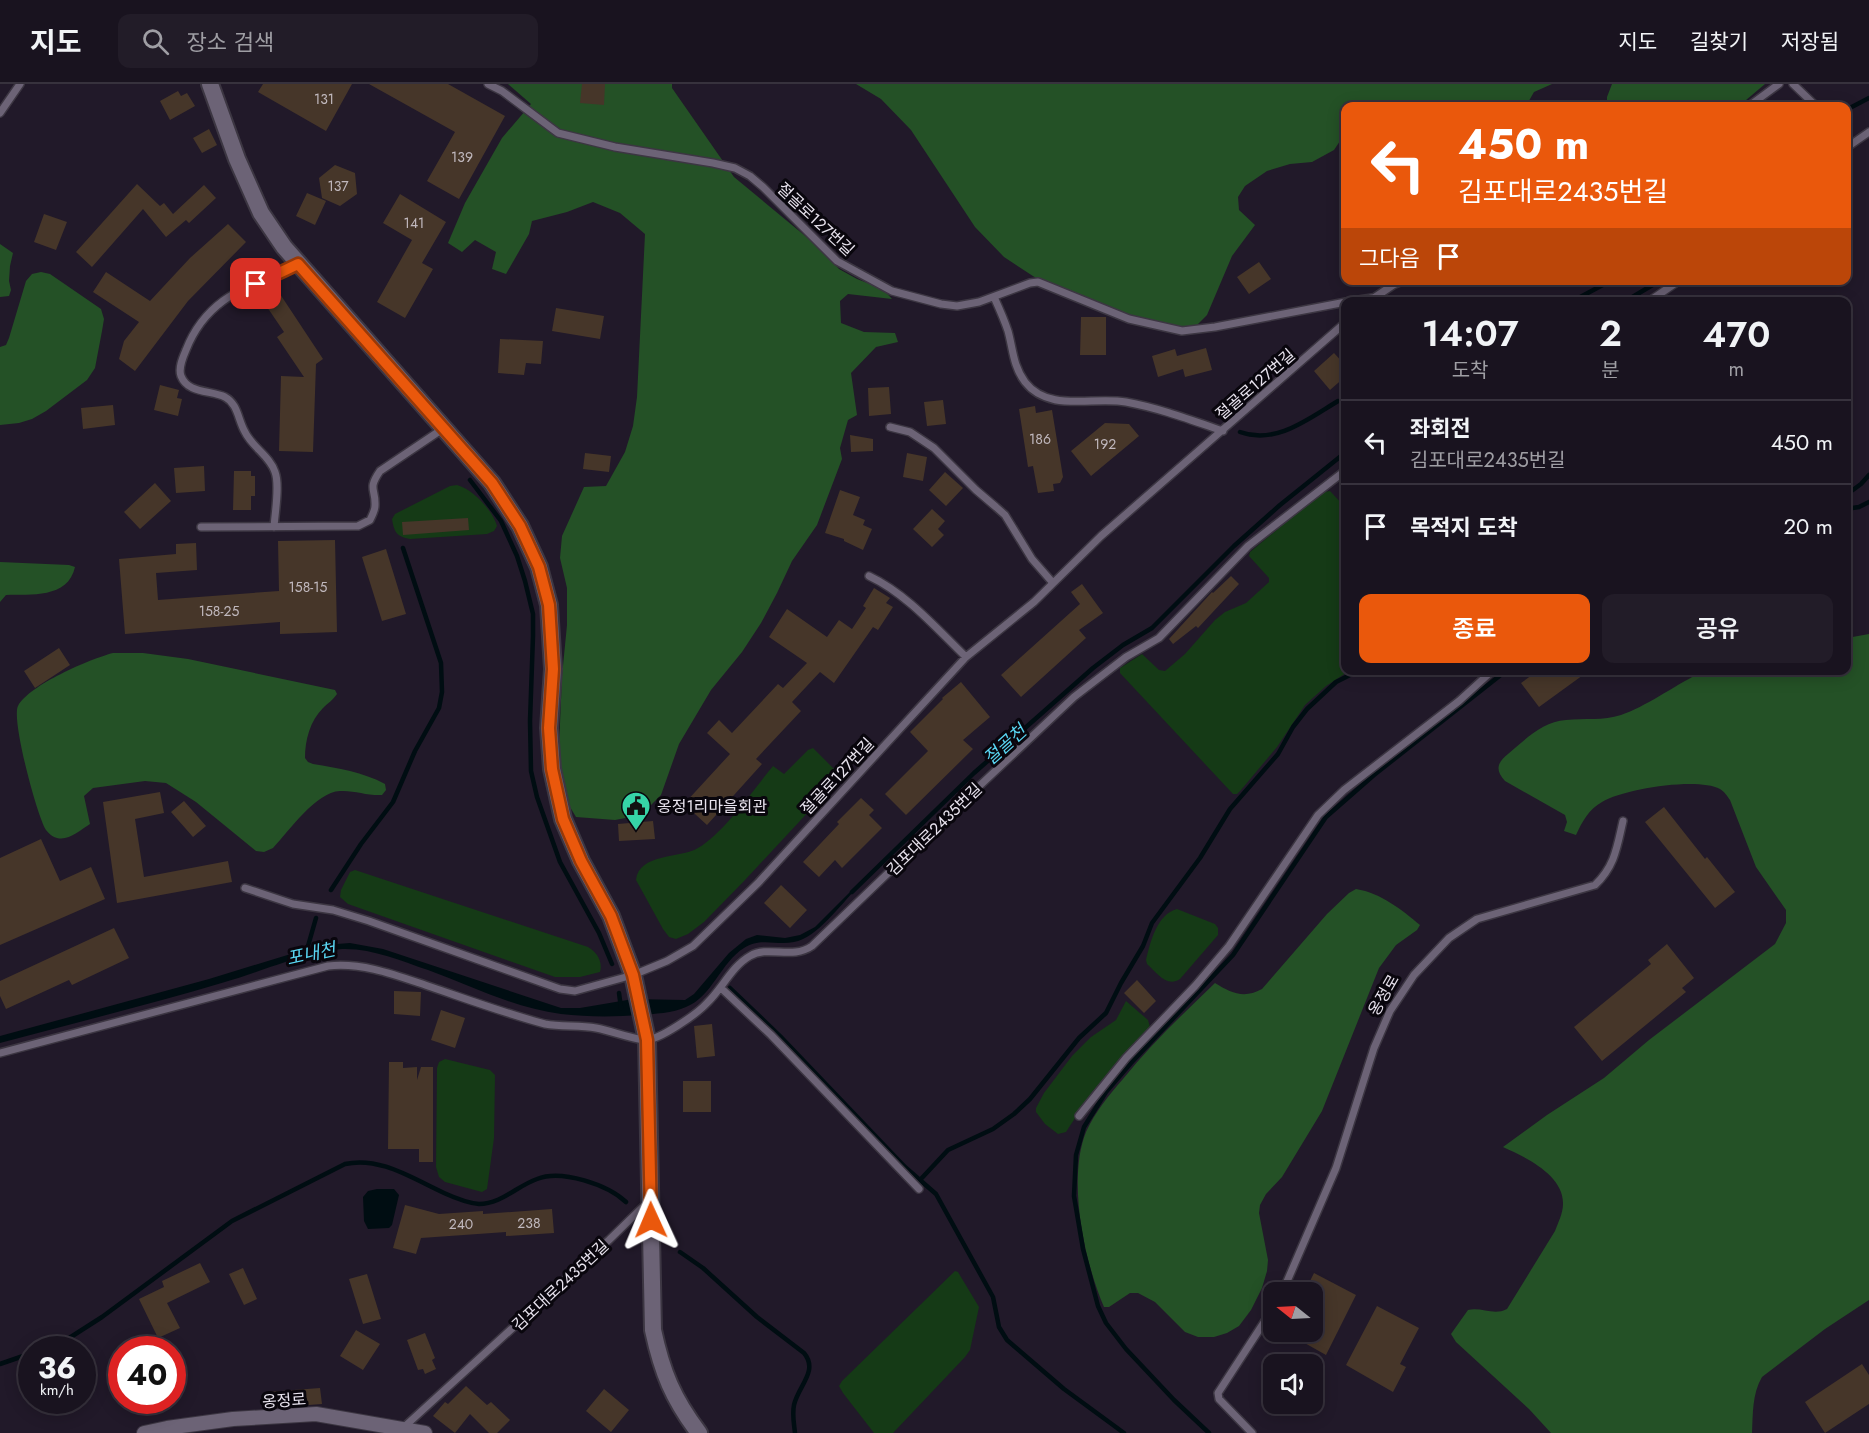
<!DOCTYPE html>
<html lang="ko">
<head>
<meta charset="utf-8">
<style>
	body { margin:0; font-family:Jost,"Noto Sans KR",sans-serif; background:#221c28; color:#f1f3f6; height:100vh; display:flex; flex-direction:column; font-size:22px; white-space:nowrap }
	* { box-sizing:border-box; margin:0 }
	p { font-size:20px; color:#9f9ea4 }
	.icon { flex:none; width:33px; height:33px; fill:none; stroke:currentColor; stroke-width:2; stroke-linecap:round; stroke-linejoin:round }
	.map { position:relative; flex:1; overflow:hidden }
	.details { position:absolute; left:1341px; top:213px; width:510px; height:378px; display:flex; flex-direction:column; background:#19131f; border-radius:12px; box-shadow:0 3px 15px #0003,0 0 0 2px #37323d }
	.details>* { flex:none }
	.hud { position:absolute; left:1341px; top:18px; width:510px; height:183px; border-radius:12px; box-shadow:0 3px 15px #0003,0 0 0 2px #37323d; background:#ea580c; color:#fff; overflow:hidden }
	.needle { width:39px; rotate:288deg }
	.fabs { position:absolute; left:1263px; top:1198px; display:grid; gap:12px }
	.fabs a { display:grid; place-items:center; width:60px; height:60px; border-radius:12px; background:#19131f; box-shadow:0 3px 15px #0003,0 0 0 2px #37323d; font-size:30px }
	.speed { position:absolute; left:18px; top:1252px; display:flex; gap:12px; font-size:30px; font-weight:700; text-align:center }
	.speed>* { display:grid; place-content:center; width:78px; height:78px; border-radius:50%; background:#19131f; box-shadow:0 3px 15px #0003,0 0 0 2px #37323d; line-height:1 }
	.speed small { font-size:15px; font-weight:400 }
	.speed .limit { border:9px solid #d22; background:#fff; color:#111 }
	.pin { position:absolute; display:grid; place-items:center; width:51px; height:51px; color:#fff; margin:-26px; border-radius:12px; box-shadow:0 3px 9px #0006 }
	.me { position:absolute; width:66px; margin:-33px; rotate:359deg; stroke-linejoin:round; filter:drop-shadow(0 0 4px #0008) }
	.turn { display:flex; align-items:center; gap:21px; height:126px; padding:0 18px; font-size:27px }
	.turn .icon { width:78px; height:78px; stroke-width:2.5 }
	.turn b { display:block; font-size:42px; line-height:51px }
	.then { display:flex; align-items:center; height:57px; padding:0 18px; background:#0003; gap:12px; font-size:22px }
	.eta { display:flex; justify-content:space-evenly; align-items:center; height:102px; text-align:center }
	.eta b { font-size:36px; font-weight:600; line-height:42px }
	.action { display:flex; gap:12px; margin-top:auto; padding:12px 18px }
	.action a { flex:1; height:69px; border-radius:12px; background:#ea580c; color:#fff; font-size:24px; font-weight:600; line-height:69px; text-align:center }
	.action a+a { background:#221c28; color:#f1f3f6 }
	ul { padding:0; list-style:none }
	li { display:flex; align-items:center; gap:18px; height:84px; padding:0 18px; border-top:2px solid #37323d }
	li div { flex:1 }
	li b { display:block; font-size:22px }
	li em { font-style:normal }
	header { display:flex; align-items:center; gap:36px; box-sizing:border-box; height:84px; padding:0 30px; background:#19131f; border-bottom:2px solid #37323d }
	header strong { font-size:28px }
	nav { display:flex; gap:33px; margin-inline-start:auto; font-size:21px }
	.search { width:420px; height:54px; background:#221c28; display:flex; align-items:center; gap:15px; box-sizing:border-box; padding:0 21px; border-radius:12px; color:#9f9ea4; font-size:22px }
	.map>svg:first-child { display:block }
	.green { fill:#153a16 }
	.forest { fill:#245126 }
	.water { fill:#000d12 }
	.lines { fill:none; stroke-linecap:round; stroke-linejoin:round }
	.stream { stroke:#000d12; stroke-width:4.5 }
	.building { fill:#463629 }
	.service-casing { stroke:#3c3642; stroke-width:10 }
	.minor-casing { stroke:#3c3642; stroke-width:16 }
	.tertiary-casing { stroke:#3c3642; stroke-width:20 }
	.service { stroke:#6c6376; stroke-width:7 }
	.minor { stroke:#6c6376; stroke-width:14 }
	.tertiary { stroke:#6c6376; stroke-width:16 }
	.route-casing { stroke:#983908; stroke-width:15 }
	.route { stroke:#ea580c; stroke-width:10 }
	.labels { text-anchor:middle; stroke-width:6; stroke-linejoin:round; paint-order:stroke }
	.number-label { font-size:14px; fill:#c0b8bd }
	.street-label { font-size:16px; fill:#e8e3ee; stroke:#09060d }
	.poi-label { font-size:16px; fill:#e8e3ee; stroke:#09060d; text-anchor:start }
	.water-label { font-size:18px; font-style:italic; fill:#59d6f2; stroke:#09060d }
</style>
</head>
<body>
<header>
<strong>지도</strong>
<div class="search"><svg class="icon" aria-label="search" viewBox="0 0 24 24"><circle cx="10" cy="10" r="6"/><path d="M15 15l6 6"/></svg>장소 검색</div>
<nav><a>지도</a><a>길찾기</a><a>저장됨</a></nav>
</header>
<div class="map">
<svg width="1869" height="1349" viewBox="0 0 1869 1349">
	<rect width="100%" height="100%" fill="#211929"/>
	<path class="green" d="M457 401C473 405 493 427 497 442L494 447 487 450 410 455C397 453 394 448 392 435L395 430 450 402Z
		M1330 407 1345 423 1346 586 1349 587 1326 602 1305 621 1277 663 1241 706 1237 710H1233L1120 589V584L1142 570 1159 586 1165 587 1185 570 1215 536 1225 528 1246 519 1269 498V494L1249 472 1250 468 1315 414 1324 408Z
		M813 664 839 690V695L745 796 704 838 688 850 676 855 669 853 663 845 636 796C639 769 679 775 698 764 724 749 753 706 773 682L784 690 808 666Z
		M355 786 588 863C597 868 603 878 600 888L580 893H555L348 820 340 813 341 806 350 788Z
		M1177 825 1215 840 1218 844V851L1180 895C1167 904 1157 889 1147 880L1146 876C1150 859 1157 830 1177 825Z
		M1126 917 1148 936 1150 943 1092 1008 1066 1048 1058 1050 1045 1040 1036 1028V1024L1044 1009 1072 972 1091 953 1116 936Z
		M445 975 490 986 495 991 494 1054 487 1105 482 1108 445 1098 439 1093 436 1083 437 984 439 978Z
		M955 1187 958 1188 979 1223 970 1266 965 1273 893 1349H874L843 1309 839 1302 842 1297Z"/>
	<path class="forest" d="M508 0H672V4L734 93 821 165 839 185 857 195 883 205 892 215 848 210 840 217 841 239 864 248 895 249 898 258 876 263 851 289 857 331 848 336 840 364 842 375 817 441 792 477 777 509 761 539 742 568 711 606 679 660 661 711 641 731 615 736 576 733 570 723 561 688 559 663 562 592 567 541V504L560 474 562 452 584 403 606 402 625 368 633 342 637 313 645 150 620 129 593 118 567 128 532 137 529 150 506 190 492 185 496 168 475 156 462 168 448 159 465 119 502 54 531 20Z
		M856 0H1552L1534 8 1526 22H1346L1345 43 1342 54 1334 66 1312 78 1290 80 1267 87 1245 102 1238 113 1239 126 1255 141 1232 172 1207 231 1196 242 1173 243 1132 233 1088 217 1036 194 1004 173 975 143 911 46 881 15Z
		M1612 0H1765L1739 22H1607V13Z
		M0 160 13 169 10 182 9 197 11 206 9 212 0 213Z
		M41 188 50 190 101 225 104 235 102 247 95 284 87 296 46 327 32 335 19 339 0 341V263L6 261 9 254 26 197 32 190Z
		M0 478 69 481 75 483C68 515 30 510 6 511L0 518Z
		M1869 550V1216L1825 1245 1762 1293C1752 1310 1753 1330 1752 1349H1551L1529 1325 1456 1258 1451 1250 1468 1226C1482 1223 1494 1232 1507 1225L1555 1147C1558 1139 1563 1129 1563 1120 1564 1091 1525 1073 1503 1063L1547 1031 1604 994 1649 956 1775 860 1786 839V826L1756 783 1730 716C1727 712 1725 708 1720 705 1697 693 1624 705 1602 718 1589 725 1582 738 1576 751L1564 747 1567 738 1565 731 1505 697C1495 686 1497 679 1508 670 1526 655 1542 638 1566 636 1585 634 1603 637 1621 631 1645 623 1674 602 1698 590L1712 586H1846L1847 554Z
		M113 569H143L188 575 335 606 337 610C333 616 328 619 323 624 310 637 305 656 305 674L308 678 313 680C338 684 363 688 385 700L386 706 382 711C368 712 354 706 340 707 316 708 289 747 273 764L264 768 256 767 196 718 166 699 145 697 93 704 84 712 90 740C80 746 69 757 57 754 53 753 49 750 46 746 37 732 11 635 18 622 29 601 90 575 113 569Z
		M1356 805C1381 809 1402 826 1420 841L1417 846 1396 861 1379 884 1322 1027 1282 1093 1266 1110 1260 1121 1259 1129 1268 1176 1267 1187 1262 1204 1251 1226 1239 1242 1227 1249 1214 1253H1198L1185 1248 1155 1218 1138 1209H1130L1109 1223H1104C1084 1177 1067 1095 1086 1048 1095 1028 1109 1011 1123 995 1151 960 1183 930 1215 899 1231 909 1244 915 1262 905L1327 830 1349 809Z"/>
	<path class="water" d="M855 803 857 804C841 820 817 854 794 858 777 862 761 853 744 864 721 878 712 913 686 923 673 929 654 930 640 931 615 933 586 933 561 930 515 924 471 902 428 886 401 877 372 864 342 865 308 867 260 888 225 898 151 920 75 939 0 959V952L209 895 307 865 337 860 350 859 383 865 561 924H580L633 915 685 916 694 910 729 869 746 855 757 851 785 854 800 851 815 843Z
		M377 1105H394L399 1111 392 1141 389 1144 368 1145 364 1137 363 1113 368 1107Z"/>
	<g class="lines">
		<path class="stream" d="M1846 26 1869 14
			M1571 218 1612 196
			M1624 218 1661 196
			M1240 348C1276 361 1308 335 1338 317
			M470 396 501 437 517 472 525 497 533 530V552L530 637 531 687 537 713 560 778 599 849 612 880
			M1846 411 1861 400 1869 391
			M1846 425 1859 423 1869 418
			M331 806 361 760 393 718 415 667 439 624 442 608 441 579 403 464
			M852 808 974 689 1093 584 1123 561 1152 544 1234 462 1280 421 1346 368
			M306 869 316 834
			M730 904 780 952 905 1083 936 1110 993 1213 999 1243 1007 1256 1064 1305 1124 1349
			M619 909 621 924
			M920 1096 948 1066 993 1045 1014 1030 1030 1015 1079 954 1106 929 1121 899 1143 862 1152 839 1200 774 1230 725 1278 670 1293 643 1307 625 1336 598 1360 586
			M680 1168 703 1184 757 1233 804 1269C819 1287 798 1302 794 1321 792 1331 794 1339 795 1349
			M42 1266 63 1258 102 1233 232 1137 345 1080C380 1072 413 1095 444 1109 455 1114 467 1119 479 1120 501 1120 517 1102 537 1095 562 1085 608 1101 626 1118
			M0 1280 32 1269
			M1209 1349 1174 1316 1126 1265 1106 1239 1098 1222 1083 1165 1074 1112 1076 1071 1084 1043 1106 1008 1131 979 1233 871 1326 733 1374 691 1507 586"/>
	</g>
	<path class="building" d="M263 0H352L326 47 258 8Z
		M369 0H448L505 32 459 115 427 97 455 48Z
		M582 0H605L604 21 580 19Z
		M178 7 181 12 187 9 195 22 170 36 160 17Z
		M209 45 217 61 202 69 193 54Z
		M335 81 355 89 357 110 340 122 322 114 319 94Z
		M137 100 160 122 164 119 173 130 204 101 216 114 189 139 186 136 166 153 143 125 92 183 76 168Z
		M307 109 326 117 315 141 296 132Z
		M400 110 446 138 422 179 433 185 405 234 377 218 412 156 383 139Z
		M44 130 67 138 56 166 34 158Z
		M228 140 246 158 188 217 135 287 119 275 124 257 139 238 93 208 106 188 150 217 190 174Z
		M1259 178 1271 195 1249 210 1237 193Z
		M280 210 323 275 316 280 313 368 279 367 281 292 304 293 277 253 284 248 265 220Z
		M556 224 604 232 600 255 552 247Z
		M1081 233H1106V271H1080Z
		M500 255 543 257 541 280 526 279 524 291 498 289Z
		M1206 264 1212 286 1185 293 1183 285 1158 293 1152 272 1175 265 1177 272Z
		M1334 269 1346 282V292L1330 306 1314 287Z
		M160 301 179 306 177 314 182 315 178 332 154 326Z
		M889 303 891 330 869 332 868 304Z
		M943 316 946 340 927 342 924 318Z
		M113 321 115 341 83 345 81 324Z
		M1035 322 1036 329 1052 326 1063 393 1060 399 1053 400 1054 407 1038 409 1033 382 1028 383 1019 325Z
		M1105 339 1129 340 1139 352 1091 392 1071 367Z
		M850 351 873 355V367L851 368Z
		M585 369 611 372 609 388 583 385Z
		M907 369 927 373 923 397 903 393Z
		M204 382 205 407 176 409 174 384Z
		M234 387H251V392H255V412H251V426H233Z
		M945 388 963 404 946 422 929 406Z
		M155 399 171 417 140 445 124 428Z
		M840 406 860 413 853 431 865 436 863 441 872 445 863 466 844 457V455L825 449Z
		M932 425 945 437 938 445 944 451 932 463 913 445Z
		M468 434 469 446 403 451 402 438Z
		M335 456 337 548 280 550V538L125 550 119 475 176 470V460L196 459 197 486 156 489 158 516 279 507 278 457Z
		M386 465 406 530 382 537 362 473Z
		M1231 492 1239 500 1198 544 1196 542 1173 560 1169 555 1212 508 1213 509Z
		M1082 500 1103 529 1079 546 1086 554 1021 613 1001 591 1080 520 1071 508Z
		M874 504 890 514 886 519 893 523 878 546 873 543 834 599 820 588 792 618 801 627 756 675 762 680 707 741 684 720 730 670 707 649 719 636 732 649 778 600 783 604 807 579 769 553 787 525 827 553 839 536 852 545 866 524 863 522Z
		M59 564 70 581 35 604 24 587Z
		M1539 586H1590L1539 623 1521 599Z
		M961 598 990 633 963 656 973 665 906 731 885 710 928 667 910 648 943 615 942 614Z
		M160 708 164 729 135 735 144 793 228 777 232 798 117 819 103 718Z
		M861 714 874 726 869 731 882 744 842 784 835 776 819 793 803 778 839 740 837 738Z
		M184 717 206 742 193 753 171 728Z
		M1664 723 1705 775 1707 773 1735 808 1715 824 1645 738Z
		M653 737 655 755 619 757 618 740Z
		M41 755 60 797 91 783 105 815 0 861V774Z
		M781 801 807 826 790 844 764 819Z
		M114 844 129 874 72 901 69 896 6 925 0 912V897Z
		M1667 860 1694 894 1682 904 1686 908 1602 977 1574 943 1651 880 1648 876Z
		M1137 896 1156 917 1144 929 1124 909Z
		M394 907 421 908 420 932 394 930Z
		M441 926 465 934 455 964 431 956Z
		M712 940 715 972 697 974 694 942Z
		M389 978H403V984L417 983V996L421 983H433V1078H419V1065H388Z
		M683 997H711V1028H683Z
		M405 1121 439 1130 483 1127V1130L552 1125 554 1149 506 1152V1148L421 1154 416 1170 393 1164Z
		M200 1179 210 1198 167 1219 180 1244 158 1254 139 1215 164 1203 162 1197Z
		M243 1184 257 1215 244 1221 229 1190Z
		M1314 1189 1356 1211 1326 1271 1285 1248H1312V1209H1304Z
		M367 1190 381 1235 363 1240 349 1195Z
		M1377 1222 1419 1244 1400 1280 1406 1283 1393 1308 1346 1281Z
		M356 1246 380 1260 363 1286 340 1272Z
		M425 1249 435 1274 432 1276 436 1285 425 1290 423 1285 418 1286 407 1256Z
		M1862 1280 1869 1291V1320L1825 1349 1805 1318Z
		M466 1302 487 1321 491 1318 510 1336 497 1349H489L470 1330 455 1349 433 1332 445 1318 448 1320Z
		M320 1304 322 1320 269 1324 268 1308Z
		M604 1305 629 1326 611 1348 586 1327Z"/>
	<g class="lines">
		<g class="service-casing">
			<path id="service" d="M488 0 502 7 558 49 615 63 713 79 735 84 750 92 763 103 837 177 892 207 941 220 957 222 979 218 1030 199 1038 198 1129 235 1182 247 1215 243 1346 218
				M1793 0 1816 22
				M1749 22 1779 0
				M0 29 20 0
				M1846 64 1869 48
				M994 213C999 224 1004 235 1008 247 1013 265 1013 282 1025 298 1049 329 1093 312 1126 318 1159 324 1191 336 1223 347
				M1346 218 1372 214
				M1368 218 1393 201 1405 196
				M1648 218 1680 196
				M890 343 910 348 934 364 976 406 996 423 1005 431 1032 475 1053 499
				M201 443 358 442 370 436C372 432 375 426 375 422 376 404 367 406 380 387L444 344
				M274 443C275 428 280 401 275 388 270 372 252 363 245 348 238 336 238 320 225 313 211 306 188 310 181 292 178 284 183 273 186 266 207 212 250 202 298 180
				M869 492C907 510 936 544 966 573
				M245 804 293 820 333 826 369 837 560 905 575 907 633 891 667 877 693 862 758 799 966 573 1034 518 1101 452 1346 238
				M721 904 771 951 919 1105
				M0 969 328 882C364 878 398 892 431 903 469 916 507 930 545 940 562 943 579 941 596 944 612 947 628 954 645 956 658 957 697 930 707 919 722 905 732 882 750 872 769 861 792 876 812 862L957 723 1074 613 1126 573 1159 554 1248 462 1346 386
				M1079 1032 1126 974 1195 902 1229 862 1318 731 1344 706 1459 617 1493 586
				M1282 1209 1336 1084 1374 964 1390 927 1414 891 1449 854 1477 835 1595 801C1615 782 1617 763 1623 737
				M403 1344 609 1156 649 1117
				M1252 1349 1219 1315 1218 1309 1274 1223"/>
		</g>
		<g class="minor-casing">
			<path id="minor" d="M144 1349 167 1344 233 1335 316 1330 425 1349"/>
		</g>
		<g class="tertiary-casing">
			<path id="tertiary" d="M210 0 237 75 261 129 284 163 492 399 520 442 539 483 549 521 553 585 549 644 552 685 563 735 581 777 611 832 633 891 647 956 653 1246C662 1288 673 1315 699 1349"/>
		</g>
		<use href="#service" class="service"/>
		<use href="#minor" class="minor"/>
		<use href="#tertiary" class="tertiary"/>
	</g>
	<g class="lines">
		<g class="route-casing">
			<path id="route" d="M256 200 298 180 492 399 520 442 539 483 549 521 553 585 549 644 552 685 563 735 581 777 611 832 633 891 647 956 651 1136"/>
		</g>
		<use href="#route" class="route"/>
	</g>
	<defs>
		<g id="civic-pin" transform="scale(1.5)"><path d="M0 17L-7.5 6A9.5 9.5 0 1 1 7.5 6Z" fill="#36d4a7" stroke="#09060d"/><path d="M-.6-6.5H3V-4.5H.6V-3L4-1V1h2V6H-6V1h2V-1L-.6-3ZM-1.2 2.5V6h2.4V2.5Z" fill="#111"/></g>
	</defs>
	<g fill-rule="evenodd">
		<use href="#civic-pin" x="636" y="722"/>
	</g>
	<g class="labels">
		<g class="number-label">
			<text x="324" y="20">131</text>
			<text x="462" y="78">139</text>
			<text x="338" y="107">137</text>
			<text x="414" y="144">141</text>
			<text x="1040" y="360">186</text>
			<text x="1105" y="365">192</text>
			<text x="308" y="508">158-15</text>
			<text x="219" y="532">158-25</text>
			<text x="529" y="1144">238</text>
			<text x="461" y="1145">240</text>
		</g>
		<g class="street-label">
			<text transform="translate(816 135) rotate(43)" y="6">절골로127번길</text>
			<text transform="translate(1255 300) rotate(-41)" y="6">절골로127번길</text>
			<text transform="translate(837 692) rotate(-47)" y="6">절골로127번길</text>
			<text transform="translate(934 745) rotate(-44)" y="6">김포대로2435번길</text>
			<text transform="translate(1383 911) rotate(-60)" y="6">옹정로</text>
			<text transform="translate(560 1201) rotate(-43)" y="6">김포대로2435번길</text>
			<text transform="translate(284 1316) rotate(-4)" y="6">옹정로</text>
		</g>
		<g class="poi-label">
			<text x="657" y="728">옹정1리마을회관</text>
		</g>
		<g class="water-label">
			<text transform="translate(1005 661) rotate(-42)" y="6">절골천</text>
			<text transform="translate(311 870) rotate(-12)" y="6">포내천</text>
		</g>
	</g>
</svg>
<div class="fabs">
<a><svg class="needle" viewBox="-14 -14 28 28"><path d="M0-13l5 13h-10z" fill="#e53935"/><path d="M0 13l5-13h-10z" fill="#9f9ea4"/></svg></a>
<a><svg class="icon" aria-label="sound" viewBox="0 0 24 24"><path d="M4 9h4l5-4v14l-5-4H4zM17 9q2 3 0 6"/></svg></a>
</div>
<div class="speed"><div>36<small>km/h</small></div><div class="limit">40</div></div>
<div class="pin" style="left:256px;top:200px;background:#d93025"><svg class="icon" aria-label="arrive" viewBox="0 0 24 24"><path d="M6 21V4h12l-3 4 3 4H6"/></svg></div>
<svg class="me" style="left:651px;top:1136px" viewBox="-20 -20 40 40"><path d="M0-17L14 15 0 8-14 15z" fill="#ea580c" stroke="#fff" stroke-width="4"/></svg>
<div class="hud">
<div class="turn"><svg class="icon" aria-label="left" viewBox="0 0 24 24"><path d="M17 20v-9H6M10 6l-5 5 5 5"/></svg><div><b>450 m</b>김포대로2435번길</div></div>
<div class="then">그다음<svg class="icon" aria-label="arrive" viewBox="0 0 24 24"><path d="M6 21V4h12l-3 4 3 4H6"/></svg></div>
</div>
<section class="details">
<div class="eta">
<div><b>14:07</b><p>도착</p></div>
<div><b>2</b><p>분</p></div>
<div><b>470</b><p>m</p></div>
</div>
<ul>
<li><svg class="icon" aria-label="left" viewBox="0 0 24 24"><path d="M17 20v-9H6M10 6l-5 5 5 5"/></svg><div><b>좌회전</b><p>김포대로2435번길</p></div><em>450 m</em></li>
<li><svg class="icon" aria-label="arrive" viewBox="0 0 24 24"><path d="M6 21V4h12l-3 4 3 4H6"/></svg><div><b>목적지 도착</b></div><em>20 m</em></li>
</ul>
<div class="action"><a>종료</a><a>공유</a></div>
</section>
</div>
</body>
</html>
